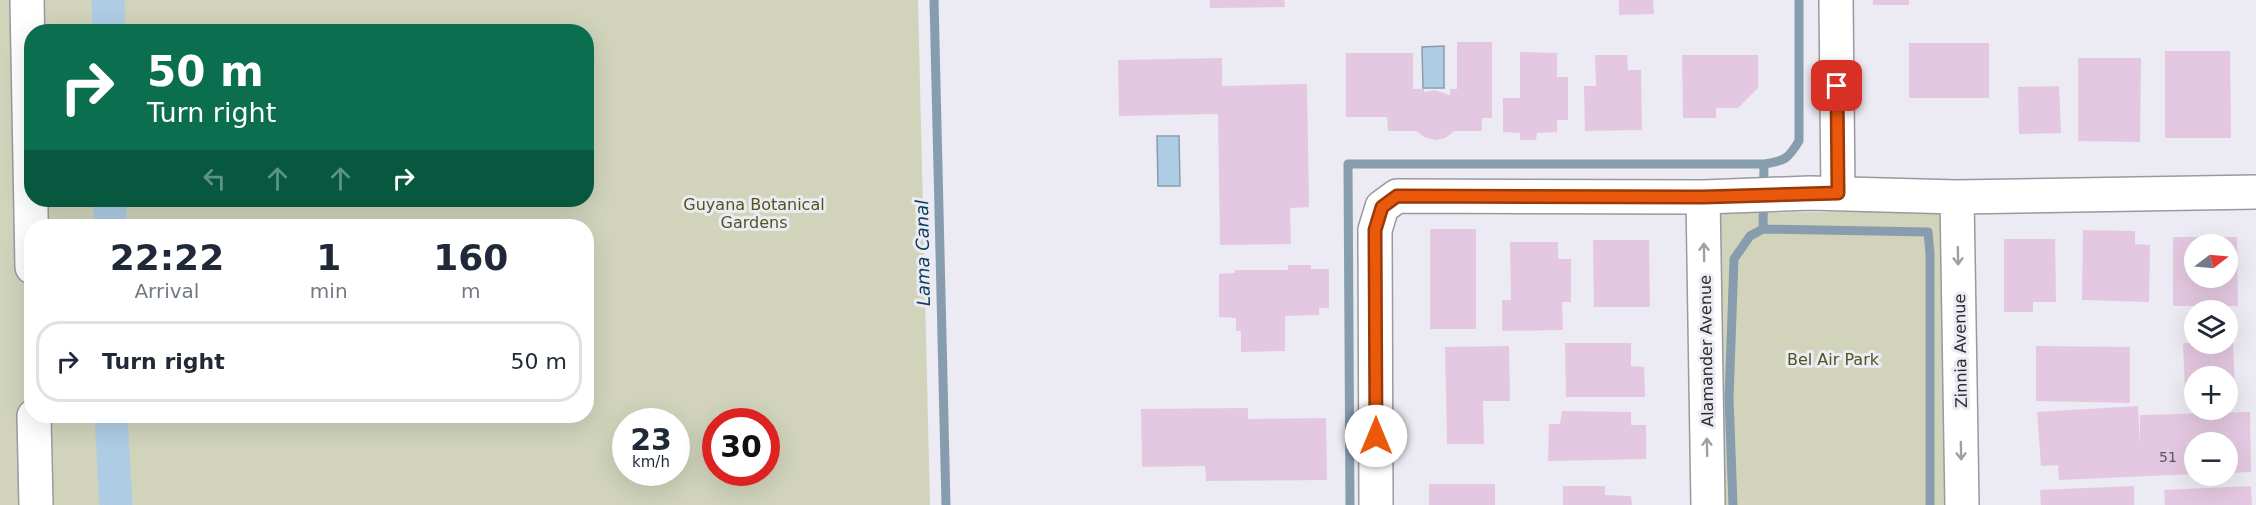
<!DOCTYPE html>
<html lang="en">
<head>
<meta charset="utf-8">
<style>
	body { margin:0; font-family:"DejaVu Sans",sans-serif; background:#f6f6f7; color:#1f2937; height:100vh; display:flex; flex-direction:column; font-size:22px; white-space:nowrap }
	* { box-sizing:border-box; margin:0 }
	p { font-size:20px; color:#747a83 }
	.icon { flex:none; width:33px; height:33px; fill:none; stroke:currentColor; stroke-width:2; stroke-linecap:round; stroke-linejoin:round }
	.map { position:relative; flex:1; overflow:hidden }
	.panel { position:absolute; left:24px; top:219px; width:570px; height:204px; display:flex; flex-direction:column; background:#fff; border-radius:24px; box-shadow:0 6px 24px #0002 }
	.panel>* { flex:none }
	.top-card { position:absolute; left:24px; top:24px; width:570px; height:183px; border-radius:24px; box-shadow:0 6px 24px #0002; background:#0b6e4f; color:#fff; overflow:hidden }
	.needle { width:39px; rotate:74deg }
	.fabs { position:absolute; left:2184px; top:234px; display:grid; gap:12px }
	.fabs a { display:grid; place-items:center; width:54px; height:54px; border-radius:50%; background:#fff; box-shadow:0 6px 24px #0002; font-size:30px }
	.speed { position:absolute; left:612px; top:408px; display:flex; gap:12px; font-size:30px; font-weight:700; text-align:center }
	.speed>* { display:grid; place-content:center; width:78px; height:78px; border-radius:50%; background:#fff; box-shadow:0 6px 24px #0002; line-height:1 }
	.speed small { font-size:15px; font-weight:400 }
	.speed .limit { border:9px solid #d22; background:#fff; color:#111 }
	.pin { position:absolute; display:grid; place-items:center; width:51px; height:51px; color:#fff; margin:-26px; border-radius:12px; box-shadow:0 3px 9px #0006 }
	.me { position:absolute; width:66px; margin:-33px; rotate:0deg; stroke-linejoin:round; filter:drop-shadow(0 0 4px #0008) }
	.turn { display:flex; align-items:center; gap:21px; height:126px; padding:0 24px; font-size:27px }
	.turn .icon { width:78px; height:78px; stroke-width:2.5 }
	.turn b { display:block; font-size:42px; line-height:51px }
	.lanes { display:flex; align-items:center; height:57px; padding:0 24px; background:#0003; justify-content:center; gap:30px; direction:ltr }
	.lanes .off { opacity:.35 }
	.eta { display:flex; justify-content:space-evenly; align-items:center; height:102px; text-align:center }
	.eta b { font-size:36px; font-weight:700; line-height:42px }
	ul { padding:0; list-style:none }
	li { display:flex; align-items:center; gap:18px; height:81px; margin:0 12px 9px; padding:0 12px; border:3px solid #e0e1e3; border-radius:24px }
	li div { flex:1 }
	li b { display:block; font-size:22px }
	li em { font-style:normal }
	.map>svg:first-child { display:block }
	.green { fill:#d1d4bb; fill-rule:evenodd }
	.water { fill:#aecde4; stroke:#879dae; stroke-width:1.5 }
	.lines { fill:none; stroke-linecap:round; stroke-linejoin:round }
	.stream { stroke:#879dae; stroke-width:9 }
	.canal { stroke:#aecde4; stroke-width:33 }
	.building { fill:#e4c8e1; fill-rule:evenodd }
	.minor-casing { stroke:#9a98a1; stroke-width:36 }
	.minor { stroke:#fff; stroke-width:33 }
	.oneway { stroke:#a0a0a2 }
	.route-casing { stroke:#983908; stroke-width:15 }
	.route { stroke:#ea580c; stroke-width:10 }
	.labels { text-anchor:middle; stroke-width:6; stroke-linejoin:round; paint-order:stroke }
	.number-label { font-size:14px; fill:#5b545c }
	.park-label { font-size:16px; fill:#51541c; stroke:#eceaf3 }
	.street-label { font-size:16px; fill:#2d2d30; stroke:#eceaf3 }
	.water-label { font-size:18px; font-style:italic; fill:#053c5c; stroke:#eceaf3 }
</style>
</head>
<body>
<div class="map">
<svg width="2256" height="505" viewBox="0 0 2256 505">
	<rect width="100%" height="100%" fill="#eceaf3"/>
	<path class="green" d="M0 0H918L930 505H0ZM32 32H586V200H32ZM32 226H586V416H32ZM626 422H676V472H626ZM716 422H766V472H716Z
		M1944 211 1946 505H1723L1719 213Z"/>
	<path class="water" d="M1444 46V88H1423L1422 47Z
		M1157 136H1179L1180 186H1158Z"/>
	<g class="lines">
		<path class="stream" d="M934 0 946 505
			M1799 0V141C1788 159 1785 161 1764 164L1763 229 1928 232 1930 254V505
			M1350 505 1348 164H1764
			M1733 505 1729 398 1734 259 1750 236 1763 229"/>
		<path class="canal" d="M108 0 109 32
			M110 226V200
			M111 416 116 505"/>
	</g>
	<path class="building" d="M1210 0H1284L1285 7 1210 8Z
		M1619 0H1653L1654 14 1619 15Z
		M1873 0H1909V5H1873Z
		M1457 42H1492V118H1482V131H1454L1445 138 1436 140 1426 138 1416 131H1388L1387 117H1346V53H1413V89H1424V92L1435 90 1450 95V89H1457Z
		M1909 43H1989V98H1909Z
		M2165 51H2230L2231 138H2165Z
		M1520 52 1557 53V77H1568V120H1557V132L1537 133 1536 140H1520V133L1503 132V98H1520Z
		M1595 55H1627L1628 70H1641L1642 130 1585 131 1584 86H1596Z
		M1682 55H1758V88L1738 108H1716V118H1683Z
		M1222 58V86L1307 84 1309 207 1290 208 1291 244 1220 245 1218 114 1119 116 1118 60Z
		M2078 58H2141L2140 142 2078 141Z
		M2059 86 2061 133 2019 134 2018 87Z
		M1430 229H1476V329H1430Z
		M2083 230 2135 231V244L2150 245 2149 302 2082 300Z
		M2173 237H2237L2238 306H2173ZM2194 244H2228V278H2194Z
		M2004 239H2055L2056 302H2033V312H2004Z
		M1593 240H1649L1650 307H1594Z
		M1510 242H1558V259H1571V302H1562L1563 330 1502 331V300H1511Z
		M1288 265H1311V269H1329V308H1319V315L1285 316V351L1241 352V331H1236V318L1219 317V274L1235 273V270H1288Z
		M2233 341 2235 390 2228 391V376H2194V392H2185L2183 343 2228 344V342Z
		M1565 343H1631V366L1644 367 1645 397H1566Z
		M1509 346 1510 401H1483L1484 444H1447L1445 347Z
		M2036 346 2130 347V403L2036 401Z
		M2138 406 2140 446V415L2250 412 2251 472 2228 473V442H2194V474L2059 480 2058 465 2041 466 2037 412Z
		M1248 408V419L1326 418 1327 480 1206 481 1205 466 1142 467 1141 409Z
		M1562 411 1631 412V425H1646V459L1548 461 1549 424H1560Z
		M1429 484H1495V505H1429Z
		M1563 486H1605V495L1631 496 1632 505H1563Z
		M2134 486V505H2041L2040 490Z
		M2251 486 2252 505H2165L2164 490Z"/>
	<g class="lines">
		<g class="minor-casing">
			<path id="minor" d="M27 0 32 267
				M1836 0 1838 193
				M1703 197 1708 505
				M1957 197 1962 505
				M34 416 36 505
				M1376 505 1375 230 1382 207 1397 196 1703 197 1810 193 1957 197 2256 192"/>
		</g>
		<use href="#minor" class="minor"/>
	</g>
	<defs><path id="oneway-shaft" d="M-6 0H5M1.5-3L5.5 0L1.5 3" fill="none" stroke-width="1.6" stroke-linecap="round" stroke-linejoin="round" transform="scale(1.5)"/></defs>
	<g class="oneway">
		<use href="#oneway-shaft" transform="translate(1704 252) rotate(-91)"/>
		<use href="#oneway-shaft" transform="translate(1958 256) rotate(89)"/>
		<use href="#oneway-shaft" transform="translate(1707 447) rotate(-91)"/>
		<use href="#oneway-shaft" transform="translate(1961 451) rotate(89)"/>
	</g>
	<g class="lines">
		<g class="route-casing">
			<path id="route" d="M1376 436 1375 230 1382 207 1397 196 1703 197 1838 193 1837 86"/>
		</g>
		<use href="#route" class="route"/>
	</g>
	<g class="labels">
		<g class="number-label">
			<text x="2168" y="462">51</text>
		</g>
		<g class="park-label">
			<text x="754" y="210">Guyana Botanical<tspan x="754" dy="18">Gardens</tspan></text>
			<text x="1833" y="365">Bel Air Park</text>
		</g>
		<g class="street-label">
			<text transform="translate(1706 351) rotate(-91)" y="6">Alamander Avenue</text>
			<text transform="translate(1960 351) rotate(-91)" y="6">Zinnia Avenue</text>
		</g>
		<g class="water-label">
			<text transform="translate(923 253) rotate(-91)" y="6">Lama Canal</text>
		</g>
	</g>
</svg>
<div class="fabs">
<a><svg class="needle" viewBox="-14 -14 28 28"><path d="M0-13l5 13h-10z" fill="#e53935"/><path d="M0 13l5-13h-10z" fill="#747a83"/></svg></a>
<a><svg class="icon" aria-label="layers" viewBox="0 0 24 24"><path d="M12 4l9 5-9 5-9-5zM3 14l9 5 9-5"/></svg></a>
<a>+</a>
<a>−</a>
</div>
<div class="speed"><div>23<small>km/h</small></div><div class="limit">30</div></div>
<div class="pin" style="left:1837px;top:86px;background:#d93025"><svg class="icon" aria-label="arrive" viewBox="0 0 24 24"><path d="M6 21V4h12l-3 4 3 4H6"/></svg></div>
<svg class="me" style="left:1376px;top:436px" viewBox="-20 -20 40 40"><circle r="19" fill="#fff"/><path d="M0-13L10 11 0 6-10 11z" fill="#ea580c"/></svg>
<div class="top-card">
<div class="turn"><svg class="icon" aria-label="right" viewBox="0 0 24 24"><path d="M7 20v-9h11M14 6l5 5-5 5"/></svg><div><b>50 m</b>Turn right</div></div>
<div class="lanes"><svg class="icon off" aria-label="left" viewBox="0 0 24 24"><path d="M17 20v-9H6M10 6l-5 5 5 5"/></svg><svg class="icon off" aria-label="ahead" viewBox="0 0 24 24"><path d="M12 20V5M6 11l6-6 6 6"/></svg><svg class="icon off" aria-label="ahead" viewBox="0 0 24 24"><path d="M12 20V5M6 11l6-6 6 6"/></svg><svg class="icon" aria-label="right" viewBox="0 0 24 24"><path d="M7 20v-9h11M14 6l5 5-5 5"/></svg></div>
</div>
<section class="panel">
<div class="eta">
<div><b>22:22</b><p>Arrival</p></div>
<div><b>1</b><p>min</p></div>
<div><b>160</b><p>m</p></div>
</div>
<ul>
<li><svg class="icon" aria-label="right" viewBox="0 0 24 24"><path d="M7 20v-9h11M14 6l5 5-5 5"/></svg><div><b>Turn right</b></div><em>50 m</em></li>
</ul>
</section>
</div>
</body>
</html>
